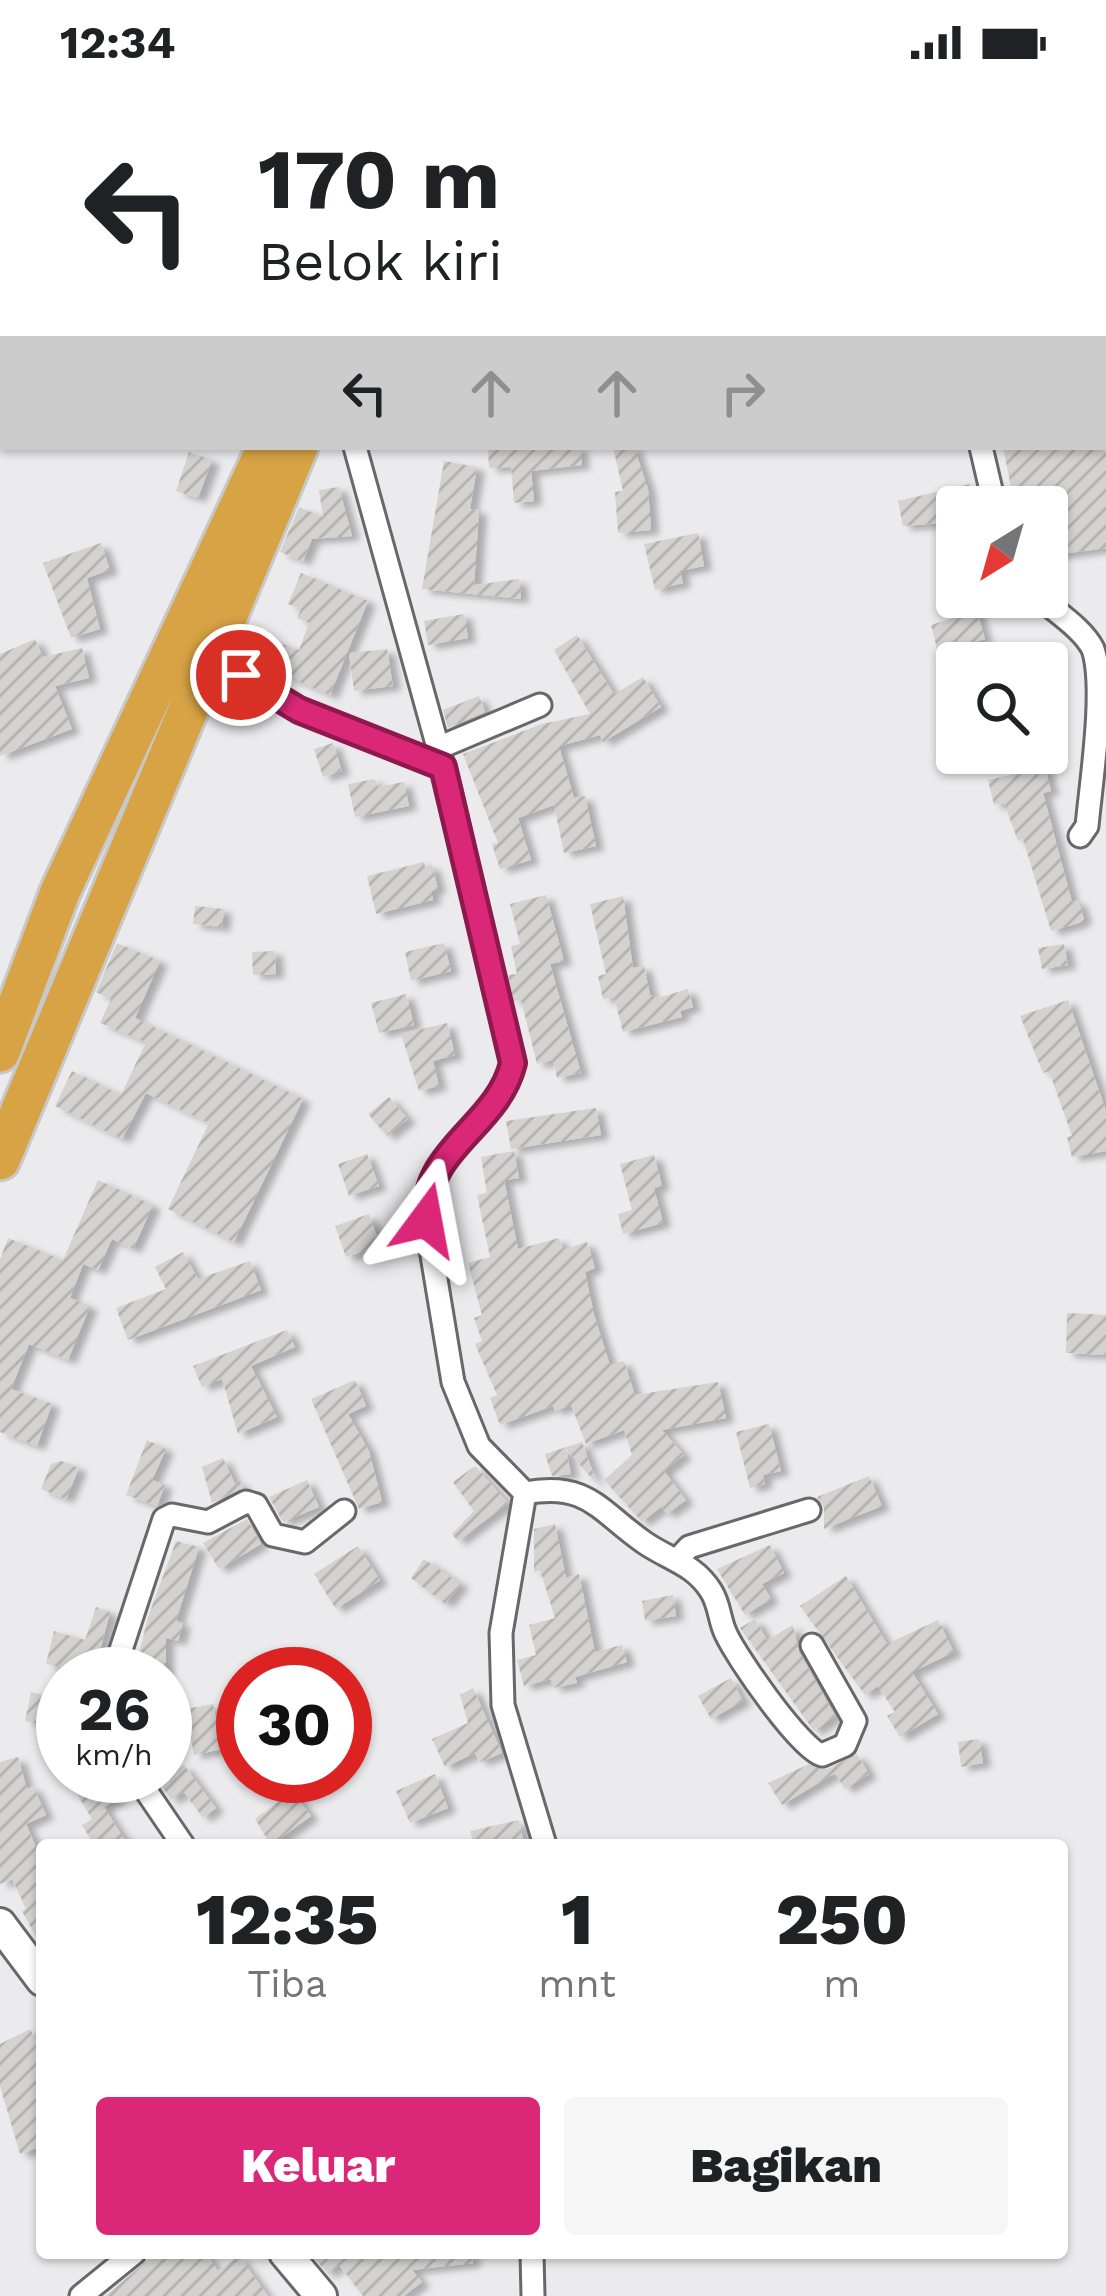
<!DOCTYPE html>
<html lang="id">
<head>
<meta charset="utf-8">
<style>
	body { margin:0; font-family:"Work Sans",sans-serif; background:#f6f6f6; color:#202124; height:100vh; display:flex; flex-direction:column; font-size:45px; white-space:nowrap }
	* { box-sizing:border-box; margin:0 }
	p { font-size:39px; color:#757577 }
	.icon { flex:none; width:66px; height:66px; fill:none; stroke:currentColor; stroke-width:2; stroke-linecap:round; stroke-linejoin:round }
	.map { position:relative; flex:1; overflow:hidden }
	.side { position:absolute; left:36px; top:1755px; width:1032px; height:420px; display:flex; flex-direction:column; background:#fff; border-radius:12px; box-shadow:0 3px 9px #0004 }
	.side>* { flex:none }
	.hud { position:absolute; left:0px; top:0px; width:1107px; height:366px; box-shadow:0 3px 9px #0004; background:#fff; color:#202124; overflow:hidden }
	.needle { width:78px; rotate:217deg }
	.fabs { position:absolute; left:936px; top:402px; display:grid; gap:24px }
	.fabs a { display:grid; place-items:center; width:132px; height:132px; border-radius:12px; background:#fff; box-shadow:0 3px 9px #0004; font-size:60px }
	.speed { position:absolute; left:36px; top:1563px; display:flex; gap:24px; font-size:60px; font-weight:700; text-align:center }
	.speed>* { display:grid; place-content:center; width:156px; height:156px; border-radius:50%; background:#fff; box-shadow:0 3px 9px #0004; line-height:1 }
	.speed small { font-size:30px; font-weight:400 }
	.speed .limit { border:18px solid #d22; background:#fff; color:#111 }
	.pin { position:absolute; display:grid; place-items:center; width:102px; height:102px; color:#fff; margin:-51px; border:6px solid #fff; border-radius:50%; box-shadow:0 3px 12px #0007 }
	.me { position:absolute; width:132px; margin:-66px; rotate:13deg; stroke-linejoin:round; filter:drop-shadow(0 0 9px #0008) }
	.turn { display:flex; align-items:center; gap:42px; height:252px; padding:0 60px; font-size:54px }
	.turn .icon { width:156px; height:156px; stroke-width:2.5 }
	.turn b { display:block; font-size:84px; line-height:102px }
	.lanes { display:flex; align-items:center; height:114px; padding:0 60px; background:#0003; justify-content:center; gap:60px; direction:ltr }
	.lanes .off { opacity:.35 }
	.eta { display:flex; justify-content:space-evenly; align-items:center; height:204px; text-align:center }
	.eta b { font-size:72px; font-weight:800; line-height:84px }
	.cta { display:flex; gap:24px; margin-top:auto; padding:24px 60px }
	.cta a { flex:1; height:138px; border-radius:12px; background:#db2777; color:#fff; font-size:48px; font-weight:800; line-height:138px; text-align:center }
	.cta a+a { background:#f6f6f6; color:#202124 }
	.status { display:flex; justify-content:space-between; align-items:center; height:84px; padding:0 60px; background:#fff; direction:ltr }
	.status svg { height:33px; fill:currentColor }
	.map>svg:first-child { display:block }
	.building { fill:url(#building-hatch); filter:url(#shadow) }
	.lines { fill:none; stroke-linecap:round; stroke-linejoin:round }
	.street-casing { stroke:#68676a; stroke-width:27 }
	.secondary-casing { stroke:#68676a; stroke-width:36 }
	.highway-casing { stroke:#c8c8c9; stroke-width:45 }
	.street { stroke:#fff; stroke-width:21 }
	.secondary { stroke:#fff; stroke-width:30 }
	.highway { stroke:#d8a345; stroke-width:39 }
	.route-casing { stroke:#8e194d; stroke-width:30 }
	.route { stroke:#db2777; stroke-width:21 }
</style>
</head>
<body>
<div class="status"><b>12:34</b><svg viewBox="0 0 49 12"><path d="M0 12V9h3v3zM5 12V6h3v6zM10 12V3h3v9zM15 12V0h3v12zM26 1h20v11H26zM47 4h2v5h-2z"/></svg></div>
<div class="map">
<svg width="1106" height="2212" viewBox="0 0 1106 2212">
	<defs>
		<pattern id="building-hatch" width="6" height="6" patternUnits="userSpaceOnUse" patternTransform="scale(3)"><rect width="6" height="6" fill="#d4d2cf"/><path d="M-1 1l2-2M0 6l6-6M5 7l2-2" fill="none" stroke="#b5b4b1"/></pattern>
		<filter id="shadow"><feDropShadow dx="8" dy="4.5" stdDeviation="3" flood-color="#0004"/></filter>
	</defs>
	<rect width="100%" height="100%" fill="#ebebee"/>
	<path class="building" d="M488 363H580L582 381 531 387 534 417 514 419 511 383 489 384Z
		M613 363H634L648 405 651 446 618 449 615 408 623 407Z
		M1003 363H1106V464L1047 472V423H1015Z
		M189 368 212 376 198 414 176 407Z
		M444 377 477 383 470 425 479 426 474 501 519 495 521 515 422 505Z
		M970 400 974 423H957V438L903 442 898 417Z
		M339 403 352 452 312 455 303 477 280 468 299 423 323 433 319 406Z
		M698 449 704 482 680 487 683 499 655 506 644 460Z
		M101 459 110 486 87 494 100 545 71 554 43 479Z
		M301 489 368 517 330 611 259 580 267 555 299 566 309 539 297 534 301 525 288 520Z
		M949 513H973L985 555 938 568 931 541 953 534Z
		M464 530 468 554 428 561 424 537Z
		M577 551 614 610 643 593 661 623 603 658 600 651 559 662 574 714 585 712 596 762 564 769 554 721 518 734 531 776 500 785 492 760 498 759 463 670 542 640 590 630 554 566Z
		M35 555 43 573 82 564 89 594 55 602 72 645 0 672V570Z
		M387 565 393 602 354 607 349 569Z
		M479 612 485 628 448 644 443 626Z
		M333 659 342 687 323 693 314 665Z
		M1005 669H1034L1038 684 1045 682 1051 707 1043 709 1072 818 1078 816 1084 835 1079 839 1051 847 1023 755 1018 757 1004 719 994 721 988 696 1011 691Z
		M375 695 377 703 404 698 409 722 355 733 348 700Z
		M424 778 425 783 432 781 438 805 431 807 433 816 376 830 367 792Z
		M546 811 564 877 550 880 581 989 557 994 553 976 537 980 521 916 514 918 508 891 517 890 511 862 520 860 510 820Z
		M623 812 633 884 644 882 650 911 658 914 688 905 693 923 680 927 682 933 623 948 614 913 603 915 598 892 606 890 590 820Z
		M195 822 224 825 222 843 193 840Z
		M117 859 160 877 135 934 303 1015 234 1158 168 1125 209 1039 146 1009 122 1055 55 1022 72 987 121 1011 146 958 100 939 111 915 96 908Z
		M444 859 451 887 411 897 405 868Z
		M1064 860 1068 881 1042 885 1038 864Z
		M275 867 276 890 253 891 252 868Z
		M406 910 414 941 379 949 371 919Z
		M1068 916 1106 1027V1067L1072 1073 1067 1053 1072 1052 1049 987 1043 989 1020 932Z
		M447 939 455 971 433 977 439 1002 419 1007 401 950Z
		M389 1013 408 1035 387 1052 368 1030Z
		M596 1024 601 1051 511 1065 506 1037Z
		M514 1067 519 1094 504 1096 518 1165 559 1154 563 1166 587 1158 595 1184 585 1188 594 1231 610 1281 624 1277 635 1311 718 1298 726 1334 662 1346 684 1371 664 1387 686 1416 667 1430 661 1423 642 1438 604 1396 632 1371 624 1346 586 1360 571 1321 555 1327 553 1322 500 1341 490 1314 497 1311 475 1260 482 1257 474 1234 482 1231 468 1179 490 1173 477 1111 487 1109 481 1073Z
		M367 1070 379 1102 349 1112 338 1080Z
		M654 1071 662 1102 654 1104 663 1139 623 1150 618 1130 632 1126 620 1080Z
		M98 1096 153 1121 133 1165 112 1155 98 1186 83 1180 70 1214 90 1222 68 1276 29 1260 11 1305 52 1320 37 1362 0 1348V1175L8 1154 63 1176Z
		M369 1130 380 1162 346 1173 335 1142Z
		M183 1168 198 1195 250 1177 261 1206 128 1256 116 1224 166 1205 155 1183Z
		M1067 1229 1106 1231V1271L1066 1269Z
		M287 1246 295 1263 251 1282 277 1333 238 1350 222 1295 202 1303 193 1282Z
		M355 1296 366 1322 348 1330 369 1367 382 1418 359 1425 311 1315Z
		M769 1340 781 1387 763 1391 765 1400 750 1404 736 1348Z
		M147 1356 166 1365 152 1396 165 1401 157 1422 126 1411Z
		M582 1358 597 1400 566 1365 571 1390 552 1392 545 1370Z
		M223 1374 235 1400 240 1397 243 1404 212 1419 202 1383Z
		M61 1377 79 1384 66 1415 41 1405 51 1380Z
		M475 1382 508 1419 458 1457 452 1450 474 1427 453 1398Z
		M869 1392 882 1422 824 1445V1423L817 1413Z
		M307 1396 319 1423 283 1438 269 1413Z
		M247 1435 261 1460 219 1485 203 1459Z
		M555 1440 566 1494 579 1490 595 1568 622 1561 627 1578 575 1593 577 1599 553 1604 551 1595 524 1602 517 1576 536 1571 529 1541 555 1534 540 1486 534 1488V1445Z
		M176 1457 199 1463 176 1537 183 1539 178 1557 166 1554V1590H134L148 1533Z
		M770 1461 784 1489 762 1500 771 1515 745 1531 717 1485Z
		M358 1462 380 1496 336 1525 314 1490Z
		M424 1475 461 1500 445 1520 411 1494Z
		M846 1492 887 1560 938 1536 954 1568 912 1588 938 1630 900 1653 887 1632 895 1628 878 1602 865 1611 800 1522Z
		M673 1511 676 1532 645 1537 642 1517Z
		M96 1523 110 1528 94 1590 46 1580 54 1547 85 1556Z
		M755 1535 767 1556 793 1541 799 1568 835 1632 814 1647 740 1544Z
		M731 1594 743 1617 711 1635 698 1612Z
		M473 1604 502 1669 480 1678 475 1669 445 1683 432 1655 468 1639 460 1611Z
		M31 1608 63 1615V1646L25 1637Z
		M213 1620 222 1665 194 1671 188 1639H165V1629Z
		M979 1655 983 1679 961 1683 958 1658Z
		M857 1670 869 1690 845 1705 835 1689 782 1721 768 1699 809 1680 828 1685Z
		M18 1673 27 1705 33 1702 46 1731 26 1740 42 1777V1864L22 1827 26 1825 12 1795 0 1800V1678Z
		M184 1681 216 1724 203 1734 184 1708 171 1716 158 1696Z
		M435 1690 448 1724 410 1739 396 1707Z
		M66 1692H106L119 1714 104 1723 128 1761H94L82 1741 92 1735Z
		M292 1707 311 1732 271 1761 255 1735Z
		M519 1736 524 1761H474L470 1747Z
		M30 1945 42 1969V2062L20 2070 0 2002V1960Z
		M156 2169H206L218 2187 239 2172 268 2212H105Z
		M310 2169H472L473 2179 412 2186 422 2198 404 2212H363L339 2181 328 2190Z"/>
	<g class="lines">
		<g class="street-casing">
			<path id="street" d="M638 0 647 3
				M1104 58 1106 57
				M355 363 450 707 513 979C496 1043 423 1064 426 1135L453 1298 479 1362 525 1409 501 1549 503 1621 545 1761
				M981 363 995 423
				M1039 513C1056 528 1083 545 1093 565 1106 604 1091 698 1087 742L1080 752
				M209 582 241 591 299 626 443 683
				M438 664 540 621
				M525 1409C588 1397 600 1428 645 1459 670 1476 694 1480 711 1507 720 1521 719 1536 726 1550 737 1574 800 1665 822 1671L845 1661 855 1637 812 1561
				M678 1475 689 1463 809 1426
				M113 1590 164 1435 172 1431 208 1438 246 1418 256 1421 273 1451 305 1458 344 1427
				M136 1692 183 1761
				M532 2169 533 2212
				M81 2212 134 2169"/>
		</g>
		<g class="secondary-casing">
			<path id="secondary" d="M305 3 312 0
				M0 240 3 238
				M0 1840 42 1896
				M285 2169 321 2212"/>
		</g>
		<g class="highway-casing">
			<path id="highway" d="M416 3 418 0
				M453 3 454 0
				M0 968 60 808 267 363
				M0 1076 298 363"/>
		</g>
		<use href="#street" class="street"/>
		<use href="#secondary" class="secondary"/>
		<use href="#highway" class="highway"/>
	</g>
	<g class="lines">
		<g class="route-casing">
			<path id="route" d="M241 591 299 626 443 683 513 979C497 1044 423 1063 426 1136"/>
		</g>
		<use href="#route" class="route"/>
	</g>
</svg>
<div class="fabs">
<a><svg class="needle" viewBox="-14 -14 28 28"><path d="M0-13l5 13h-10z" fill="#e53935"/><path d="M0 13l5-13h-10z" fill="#757577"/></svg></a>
<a><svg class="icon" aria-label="search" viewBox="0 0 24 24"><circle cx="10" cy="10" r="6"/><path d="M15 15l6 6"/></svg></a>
</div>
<div class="speed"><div>26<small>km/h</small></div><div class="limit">30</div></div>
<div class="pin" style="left:241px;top:591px;background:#d93025"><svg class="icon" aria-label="arrive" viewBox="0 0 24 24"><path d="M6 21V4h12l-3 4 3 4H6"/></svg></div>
<svg class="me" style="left:426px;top:1136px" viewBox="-20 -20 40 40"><path d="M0-17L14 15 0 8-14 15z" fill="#db2777" stroke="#fff" stroke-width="4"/></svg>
<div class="hud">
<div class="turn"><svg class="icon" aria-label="left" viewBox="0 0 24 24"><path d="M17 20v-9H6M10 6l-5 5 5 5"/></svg><div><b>170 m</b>Belok kiri</div></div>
<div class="lanes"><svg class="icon" aria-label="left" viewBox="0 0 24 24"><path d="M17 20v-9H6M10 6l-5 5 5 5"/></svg><svg class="icon off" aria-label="ahead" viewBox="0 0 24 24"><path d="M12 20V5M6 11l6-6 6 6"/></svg><svg class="icon off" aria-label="ahead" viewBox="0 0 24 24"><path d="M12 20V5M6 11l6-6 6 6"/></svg><svg class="icon off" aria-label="right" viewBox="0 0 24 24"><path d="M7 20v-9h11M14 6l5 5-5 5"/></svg></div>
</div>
<section class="side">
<div class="eta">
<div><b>12:35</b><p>Tiba</p></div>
<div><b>1</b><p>mnt</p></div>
<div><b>250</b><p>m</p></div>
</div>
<div class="cta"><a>Keluar</a><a>Bagikan</a></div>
</section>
</div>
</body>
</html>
